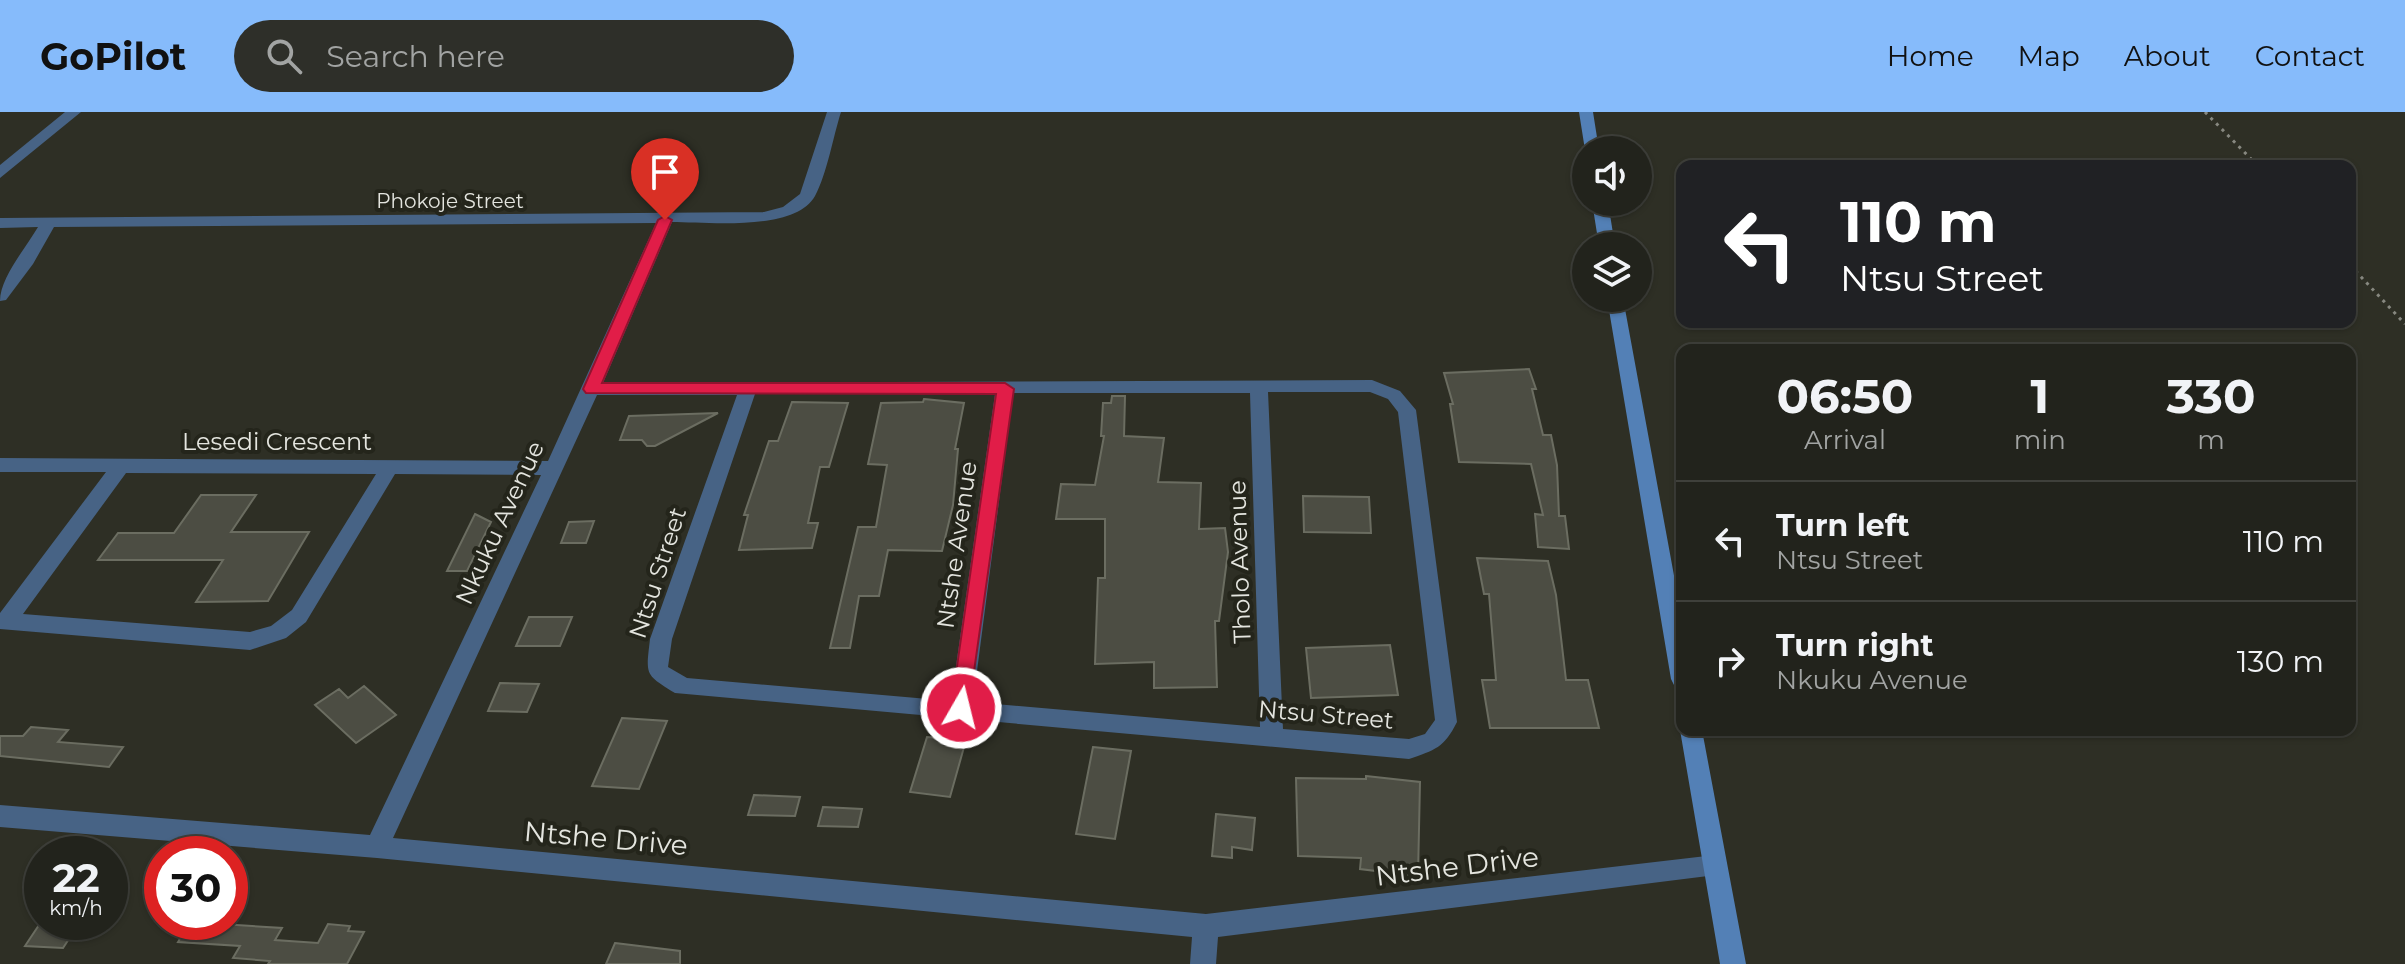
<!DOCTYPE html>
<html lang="en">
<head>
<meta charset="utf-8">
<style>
	body { margin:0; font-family:Montserrat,sans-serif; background:#2e2f29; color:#f1f3f6; height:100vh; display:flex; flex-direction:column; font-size:30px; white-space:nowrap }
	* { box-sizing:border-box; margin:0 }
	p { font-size:26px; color:#a2a4a3 }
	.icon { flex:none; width:44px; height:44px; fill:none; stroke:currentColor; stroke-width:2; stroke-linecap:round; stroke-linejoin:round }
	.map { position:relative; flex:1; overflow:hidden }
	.side { position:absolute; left:1676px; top:232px; width:680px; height:392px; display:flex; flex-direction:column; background:#22231c; border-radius:16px; box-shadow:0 2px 6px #0004,0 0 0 2px #3f403b }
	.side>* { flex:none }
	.top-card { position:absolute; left:1676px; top:48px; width:680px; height:168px; border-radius:16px; box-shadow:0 2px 6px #0004,0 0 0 2px #3f403b; background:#202124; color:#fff; overflow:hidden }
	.tools { position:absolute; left:1572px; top:24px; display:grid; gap:16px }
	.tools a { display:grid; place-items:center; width:80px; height:80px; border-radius:50%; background:#22231c; box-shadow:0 2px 6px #0004,0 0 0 2px #3f403b; font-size:40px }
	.speed { position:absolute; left:24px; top:724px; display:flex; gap:16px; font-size:40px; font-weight:700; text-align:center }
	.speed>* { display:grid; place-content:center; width:104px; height:104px; border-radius:50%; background:#22231c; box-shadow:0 2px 6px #0004,0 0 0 2px #3f403b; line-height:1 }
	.speed small { font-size:20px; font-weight:400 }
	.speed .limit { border:12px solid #d22; background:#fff; color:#111 }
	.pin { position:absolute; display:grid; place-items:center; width:68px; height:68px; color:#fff; margin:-82px -34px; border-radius:50% 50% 50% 0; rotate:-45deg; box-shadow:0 0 8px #0007 }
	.pin .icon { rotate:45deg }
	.me { position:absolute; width:88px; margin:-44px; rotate:8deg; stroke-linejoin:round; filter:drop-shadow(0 0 6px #0008) }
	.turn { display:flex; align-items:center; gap:28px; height:168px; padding:0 32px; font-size:36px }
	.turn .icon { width:104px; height:104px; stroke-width:2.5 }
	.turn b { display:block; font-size:56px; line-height:68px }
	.eta { display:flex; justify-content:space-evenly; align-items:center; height:136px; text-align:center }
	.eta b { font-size:48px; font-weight:700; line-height:56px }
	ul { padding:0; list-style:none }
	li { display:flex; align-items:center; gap:24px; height:120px; padding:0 32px; border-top:2px solid #3f403b }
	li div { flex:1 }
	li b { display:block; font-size:30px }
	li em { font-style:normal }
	header { display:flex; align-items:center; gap:48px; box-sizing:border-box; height:112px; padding:0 40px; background:#86bbfb; color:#111 }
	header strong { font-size:38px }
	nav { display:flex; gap:44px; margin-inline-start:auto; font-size:28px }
	.search { width:560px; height:72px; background:#2e2f29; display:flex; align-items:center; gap:20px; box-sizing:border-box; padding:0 28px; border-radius:44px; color:#a2a4a3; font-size:30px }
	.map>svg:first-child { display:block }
	.building { fill:#4c4d43; stroke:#6b6d61; stroke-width:2 }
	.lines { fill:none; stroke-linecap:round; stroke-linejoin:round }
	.path { stroke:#878880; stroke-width:3; stroke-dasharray:3 5; stroke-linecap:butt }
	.street { fill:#476385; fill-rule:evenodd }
	.secondary { fill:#5380b6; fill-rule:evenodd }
	.route { fill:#e11d48; stroke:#92132f; stroke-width:2 }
	.labels { text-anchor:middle; stroke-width:8; stroke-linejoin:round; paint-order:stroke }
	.far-street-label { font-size:20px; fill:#e4e5df; stroke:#24251b }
	.street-label { font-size:24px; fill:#e4e5df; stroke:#24251b }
	.near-street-label { font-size:28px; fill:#e4e5df; stroke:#24251b }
</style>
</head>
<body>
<header>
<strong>GoPilot</strong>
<div class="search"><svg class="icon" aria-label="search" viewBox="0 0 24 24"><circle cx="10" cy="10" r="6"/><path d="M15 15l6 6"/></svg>Search here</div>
<nav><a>Home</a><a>Map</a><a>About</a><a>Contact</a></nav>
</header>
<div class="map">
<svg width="2405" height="852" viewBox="0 0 2405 852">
	<rect width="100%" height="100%" fill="#2e2f25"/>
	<path class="building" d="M1529 257 1536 277H1532L1543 323H1551L1557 353 1559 404H1565L1569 437 1538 435 1535 402 1543 403 1531 352 1459 350 1450 292H1453L1444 261Z
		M1112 284H1125L1124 324 1164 326 1158 370 1201 371 1199 417 1225 416 1228 440 1219 509H1215L1217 575 1154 576V550L1095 552 1098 466H1105V407H1056L1061 372 1095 373 1104 324H1101L1103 291H1111Z
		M924 287 964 291 955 337H958L953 393 942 439 888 438 879 484H859L850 536H830L858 415H876L887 353 868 352 881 291 923 290Z
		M792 290 848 291 829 355H820L808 411H818L812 436 739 438 748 403H744L769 329H778Z
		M718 301 655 334H647L642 328H620L629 304Z
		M201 383H256L231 420H309L268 489 196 490 223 448H98L118 421H174Z
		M1303 384 1369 385 1371 421 1304 420Z
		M475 402 491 410 467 459H447Z
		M594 409 586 431H561L569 410Z
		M1477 446 1548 449 1556 483 1566 568H1588L1599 616H1490L1482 568H1496L1489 482H1484Z
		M529 505H572L560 534H516Z
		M1390 533 1398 583 1311 586 1306 536Z
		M500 571 539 572 527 600 488 599Z
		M364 574 396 603 356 631 315 593 339 577 348 586Z
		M622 606 667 609 639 677 592 674Z
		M31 615 68 618 58 630 123 635 109 655 0 644V624H23Z
		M927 625 966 628 950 685 910 680Z
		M1093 635 1131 639 1115 727 1076 722Z
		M1366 664 1420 670 1418 764 1360 757 1361 746 1298 744 1296 666 1366 667Z
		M754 683 800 685 795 704 748 703Z
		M823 695 862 697 858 715 818 714Z
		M1216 702 1255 706 1252 738 1232 735V746L1212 744Z
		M41 810H80L63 836 25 834Z
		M190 810 282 816 275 828 318 831 328 812 350 814 348 819 364 820 347 852H268L270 849 233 846 240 834 178 830Z
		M615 831 680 839V852H606Z"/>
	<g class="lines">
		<path class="path" d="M2205 0 2258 54
			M2350 153 2405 212"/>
		<path class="street" d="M65 0H81L0 66V53Z
			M827 0H841C833 25 827 62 815 84 795 120 707 110 672 110L603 271 1372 268 1400 279 1416 298 1457 610C1444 636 1435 638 1409 647L675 581C644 562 646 563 650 527L737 283H597L393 726 1206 802 1715 743 1724 746 1727 754 1724 762 1218 825 1216 852H1190L1192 825 377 746 0 715V693L370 723 541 363 395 362 306 510 286 526 250 538 0 517V501L106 360H0V346L548 349 656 111 54 115 33 152 6 188 0 189C0 166 25 137 38 115L0 116V106L764 100 783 95 800 82ZM1268 280H1370L1388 287 1398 300 1435 608 1425 622 1409 627 1283 617ZM1013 281H1250L1260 615 973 590ZM755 282H995L951 589 687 566 668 555 672 527ZM126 361 376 362 292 498 271 514 250 520 23 502Z"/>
		<path class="secondary" d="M1579 0H1593L1599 38H1585Z
			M1592 90H1608L1615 134H1599Z
			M1607 186H1623L1682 507V576L1674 573 1671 567Z
			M1682 613V618H1702L1746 852H1720L1680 618Z"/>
	</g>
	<path class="route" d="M665 104 672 108 602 271H1005L1014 277 968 602 961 605 954 602 951 596 996 282 586 281 583 277 658 108Z"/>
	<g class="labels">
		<g class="far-street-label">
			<text x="450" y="96">Phokoje Street</text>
		</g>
		<g class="street-label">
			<text x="277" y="338">Lesedi Crescent</text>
			<text transform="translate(500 411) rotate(-65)" y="8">Nkuku Avenue</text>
			<text transform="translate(957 433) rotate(-82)" y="8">Ntshe Avenue</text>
			<text transform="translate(1240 450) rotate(-92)" y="8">Tholo Avenue</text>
			<text transform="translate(658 461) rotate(-72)" y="8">Ntsu Street</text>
			<text transform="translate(1326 603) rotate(5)" y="8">Ntsu Street</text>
		</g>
		<g class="near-street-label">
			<text transform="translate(606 726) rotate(5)" y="10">Ntshe Drive</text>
			<text transform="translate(1457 754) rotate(-7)" y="10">Ntshe Drive</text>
		</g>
	</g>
</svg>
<div class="tools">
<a><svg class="icon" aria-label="sound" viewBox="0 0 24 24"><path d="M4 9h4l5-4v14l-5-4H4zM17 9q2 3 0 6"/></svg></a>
<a><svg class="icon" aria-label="layers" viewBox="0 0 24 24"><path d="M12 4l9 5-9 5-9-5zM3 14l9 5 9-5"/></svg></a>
</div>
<div class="speed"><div>22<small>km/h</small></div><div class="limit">30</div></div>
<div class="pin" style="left:665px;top:108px;background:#d93025"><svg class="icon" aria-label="arrive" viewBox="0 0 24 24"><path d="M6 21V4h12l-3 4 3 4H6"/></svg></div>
<svg class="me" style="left:961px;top:596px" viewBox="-20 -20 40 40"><circle r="17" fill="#e11d48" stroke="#fff" stroke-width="3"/><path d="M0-11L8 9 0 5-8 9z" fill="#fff"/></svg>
<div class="top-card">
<div class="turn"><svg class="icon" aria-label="left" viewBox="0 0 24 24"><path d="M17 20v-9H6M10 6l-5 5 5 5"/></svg><div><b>110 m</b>Ntsu Street</div></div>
</div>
<section class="side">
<div class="eta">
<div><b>06:50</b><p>Arrival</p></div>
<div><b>1</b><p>min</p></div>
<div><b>330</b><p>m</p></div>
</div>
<ul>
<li><svg class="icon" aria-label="left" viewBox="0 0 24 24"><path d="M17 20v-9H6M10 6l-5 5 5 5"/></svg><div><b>Turn left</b><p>Ntsu Street</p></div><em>110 m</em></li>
<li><svg class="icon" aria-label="right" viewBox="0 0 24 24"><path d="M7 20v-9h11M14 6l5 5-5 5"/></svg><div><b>Turn right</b><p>Nkuku Avenue</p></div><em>130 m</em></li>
</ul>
</section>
</div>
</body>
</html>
